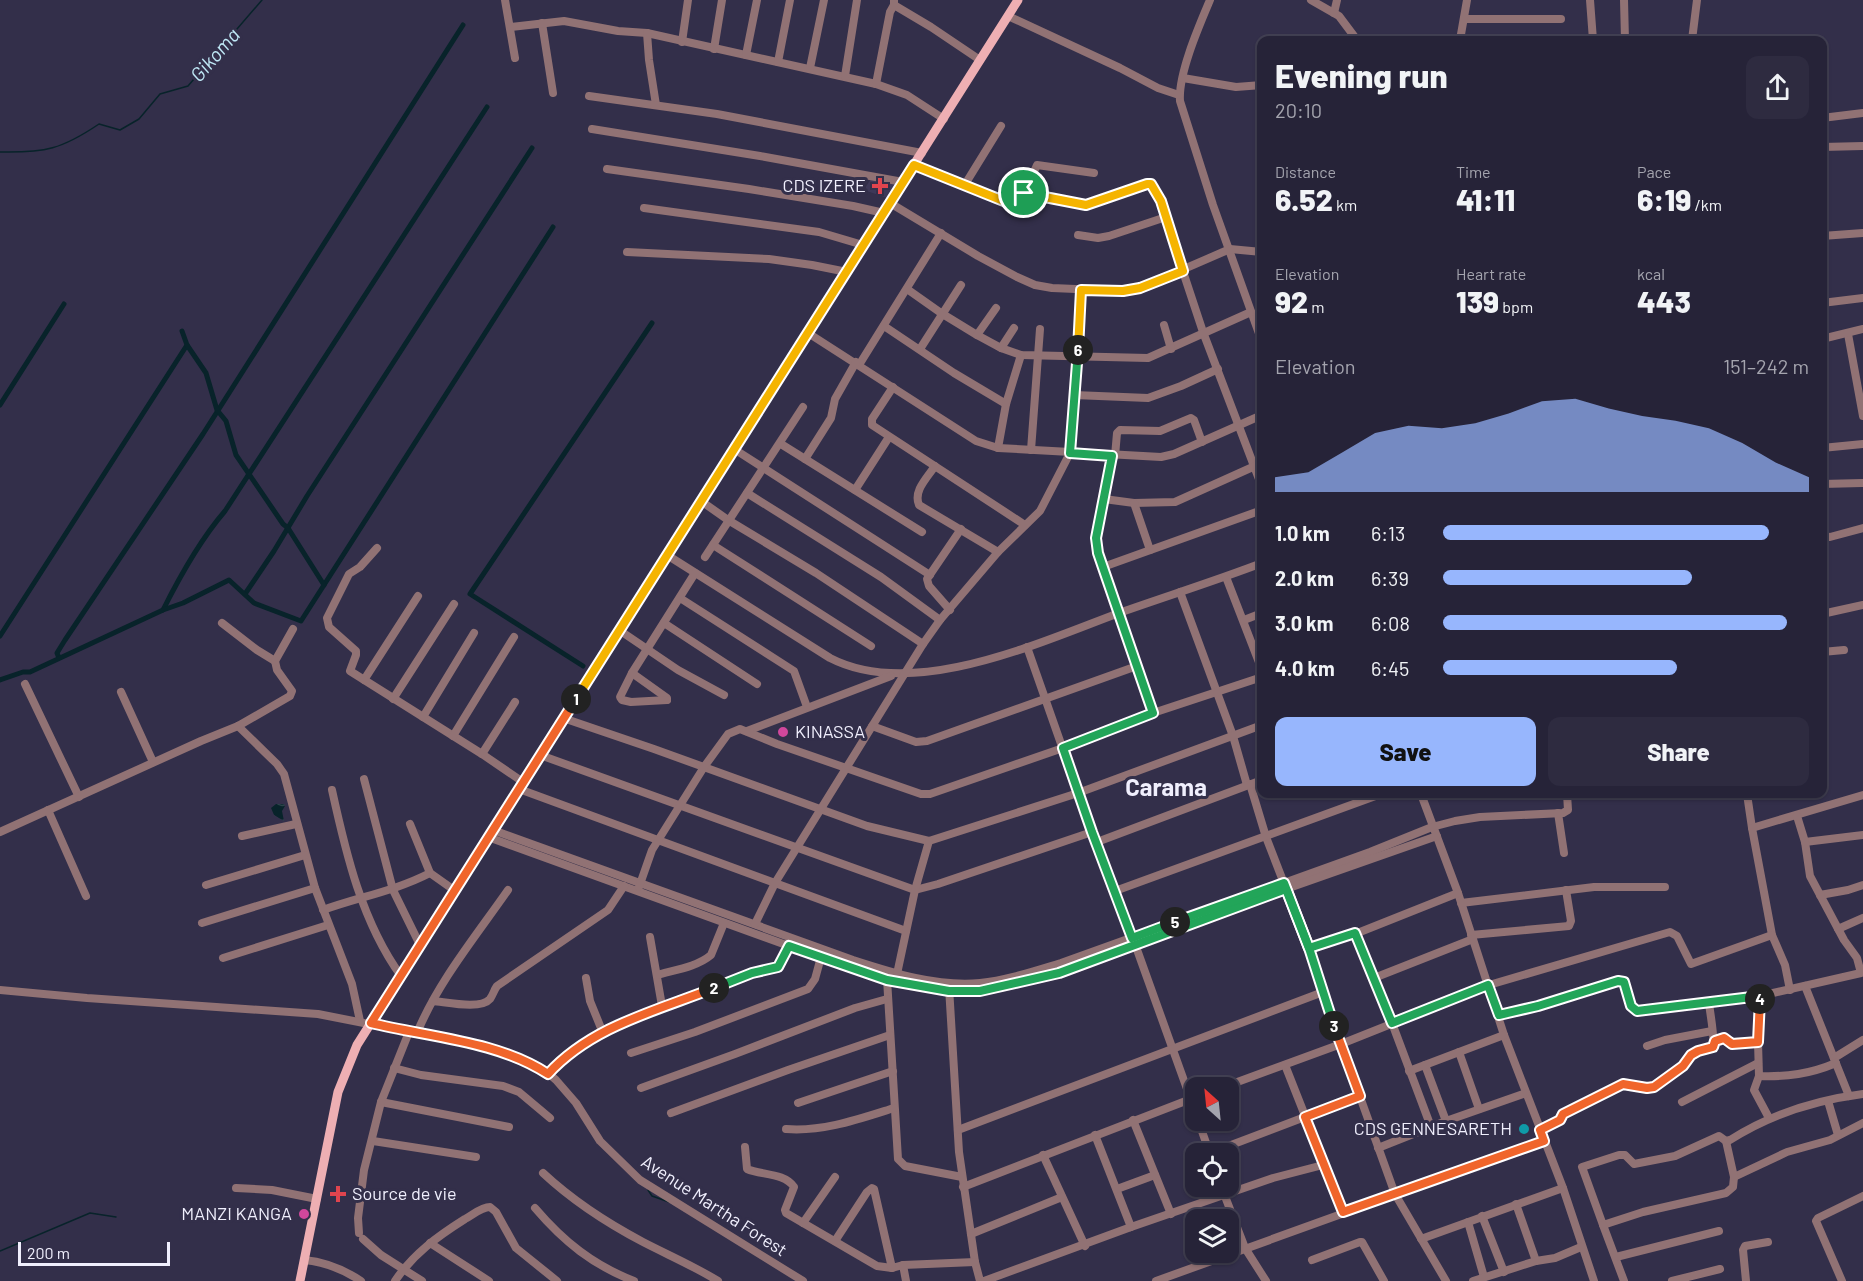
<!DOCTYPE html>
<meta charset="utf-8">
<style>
body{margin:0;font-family:Barlow,sans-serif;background:#2e2b40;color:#f1f3f6;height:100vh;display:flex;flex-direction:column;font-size:22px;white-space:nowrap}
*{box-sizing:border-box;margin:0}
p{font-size:20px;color:#a4a4ae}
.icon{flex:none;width:33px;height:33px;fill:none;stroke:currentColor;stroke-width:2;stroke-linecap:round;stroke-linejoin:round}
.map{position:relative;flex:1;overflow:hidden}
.drawer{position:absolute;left:1257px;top:36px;width:570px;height:762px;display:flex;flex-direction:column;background:#262338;border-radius:12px;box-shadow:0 2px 4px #0004,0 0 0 2px #424053}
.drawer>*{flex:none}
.needle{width:39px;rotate:333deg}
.fabs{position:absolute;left:1185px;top:1077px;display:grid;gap:12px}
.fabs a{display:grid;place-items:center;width:54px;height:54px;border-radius:12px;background:#262338;box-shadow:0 2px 4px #0004,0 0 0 2px #424053;font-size:30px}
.scale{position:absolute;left:18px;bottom:15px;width:152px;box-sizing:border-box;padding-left:6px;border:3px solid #f0effd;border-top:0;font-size:16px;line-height:21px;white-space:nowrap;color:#f0effd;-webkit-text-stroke:4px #332f4a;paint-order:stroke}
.pin{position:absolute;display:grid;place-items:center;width:51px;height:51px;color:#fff;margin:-26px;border:3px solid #fff;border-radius:50%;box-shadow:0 2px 6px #0007}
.km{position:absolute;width:30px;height:30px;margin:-15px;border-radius:50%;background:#222;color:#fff;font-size:16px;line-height:30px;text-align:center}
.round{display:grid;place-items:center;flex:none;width:63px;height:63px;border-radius:12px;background:#2e2b40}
.summary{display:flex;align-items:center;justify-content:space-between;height:102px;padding:0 18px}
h1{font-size:33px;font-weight:800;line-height:45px}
.figures{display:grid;grid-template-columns:repeat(3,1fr);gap:9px;height:102px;padding:6px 18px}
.figures div{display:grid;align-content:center}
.figures b{font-size:30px;font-weight:800}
.figures small{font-size:16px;font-weight:400}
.figures p{font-size:16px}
.chart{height:168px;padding:12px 18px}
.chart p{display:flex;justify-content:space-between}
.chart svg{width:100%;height:108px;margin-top:6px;fill:#97b6fd;opacity:.7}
.button{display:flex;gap:12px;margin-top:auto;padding:12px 18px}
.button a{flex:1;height:69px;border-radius:12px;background:#97b6fd;color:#111;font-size:24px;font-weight:800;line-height:69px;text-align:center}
.button a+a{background:#2e2b40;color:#f1f3f6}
ul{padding:0 18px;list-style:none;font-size:20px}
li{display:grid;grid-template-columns:96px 72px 1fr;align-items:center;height:45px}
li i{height:15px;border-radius:8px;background:#97b6fd}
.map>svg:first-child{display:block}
.built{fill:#3d3858}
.water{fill:url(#water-waves)}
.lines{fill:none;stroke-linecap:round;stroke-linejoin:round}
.stream{stroke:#08232a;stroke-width:1.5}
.canal{stroke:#08232a;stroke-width:5}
.minor{stroke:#917274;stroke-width:8}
.major{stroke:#eeafb3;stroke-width:9}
.split-1-casing{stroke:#fff;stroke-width:12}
.split-2-casing{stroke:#fff;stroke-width:12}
.split-3-casing{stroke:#fff;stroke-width:12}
.split-4-casing{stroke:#fff;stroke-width:12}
.split-5-casing{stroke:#fff;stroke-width:12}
.split-6-casing{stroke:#fff;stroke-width:12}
.split-7-casing{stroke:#fff;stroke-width:12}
.split-1{stroke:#f5b400;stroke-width:8}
.split-2{stroke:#f0652b;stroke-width:8}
.split-3{stroke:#22a559;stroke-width:8}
.split-4{stroke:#f0652b;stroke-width:8}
.split-5{stroke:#22a559;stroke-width:8}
.split-6{stroke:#22a559;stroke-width:8}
.split-7{stroke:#f5b400;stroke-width:8}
.health-dot{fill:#e0444e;stroke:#332f4a;stroke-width:2}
.hotel-dot{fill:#d1479c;stroke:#332f4a;stroke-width:2}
.culture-dot{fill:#0f9aa8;stroke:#332f4a;stroke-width:2}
.labels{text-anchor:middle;stroke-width:6;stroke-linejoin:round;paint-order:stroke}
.poi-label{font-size:18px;fill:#f0effd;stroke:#332f4a;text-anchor:end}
.street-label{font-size:18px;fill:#f0effd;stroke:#332f4a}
.water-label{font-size:20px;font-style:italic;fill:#bfe8f6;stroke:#332f4a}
.district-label{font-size:24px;font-weight:bold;fill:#f0effd;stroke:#332f4a}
</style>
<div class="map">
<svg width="1863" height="1281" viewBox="0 0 1863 1281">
<defs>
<pattern id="water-waves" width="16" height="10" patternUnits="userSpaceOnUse" patternTransform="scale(1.5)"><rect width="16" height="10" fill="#08232a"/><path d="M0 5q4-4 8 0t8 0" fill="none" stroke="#2c434a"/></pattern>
</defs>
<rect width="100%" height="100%" fill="#332f4a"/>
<!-- built -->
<polygon class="built" points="872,177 897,182 887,198 864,190"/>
<!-- water -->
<polygon class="water" points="276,804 284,804 285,806 282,811 284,821 274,815 271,808"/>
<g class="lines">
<!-- stream -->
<g class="stream">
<path d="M0 152C45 153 62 149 99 124L120 130 139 119 160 94 188 86 262 0"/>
<polyline points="648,1190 652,1196 669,1202"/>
<polyline points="0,1251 90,1213 116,1217"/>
</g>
<!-- canal -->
<g class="canal">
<polyline points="0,405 64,304"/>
<polyline points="324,585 553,227"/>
<polyline points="245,594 274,551 307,496 532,148"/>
<path d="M163 610C180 576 200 540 225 511L487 107"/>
<polyline points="0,636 187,345"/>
<polyline points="59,658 57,653 65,640 203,434 463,25"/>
<polyline points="583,666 470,594 652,323"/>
<polyline points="0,680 23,672 30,672 163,610 183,603 229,580 254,603 301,621 324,585 288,528 283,524 236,455 226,421 217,410 206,373 187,345 182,331"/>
</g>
<!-- minor -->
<g class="minor">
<polyline points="505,0 515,58"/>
<path d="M1210 0C1199 26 1178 74 1180 101L1213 205 1262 342"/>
<polyline points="1311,0 1339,16 1357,40"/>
<polyline points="1590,0 1593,40"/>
<polyline points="1624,0 1625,40"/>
<polyline points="894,5 931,27 980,60"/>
<polyline points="1334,13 1337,0"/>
<polyline points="1008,16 1120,68 1158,88 1179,95"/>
<polyline points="1464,19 1561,19"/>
<polyline points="542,23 553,93"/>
<polyline points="511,27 564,21 618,31 647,33 876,84 907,95 944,119"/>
<polyline points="647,33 649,60 656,105"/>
<polyline points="1460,40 1467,0"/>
<polyline points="1692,40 1697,0"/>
<polyline points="682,42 688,0"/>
<polyline points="714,49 722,0"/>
<polyline points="746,55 757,0"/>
<polyline points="778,62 790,0"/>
<polyline points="810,68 824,0"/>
<polyline points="845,76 857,0"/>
<polyline points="1183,78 1236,87 1262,85"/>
<polyline points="876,84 890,12 894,5 894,0"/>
<polyline points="589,96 717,114 922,153"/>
<polyline points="1822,118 1863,113"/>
<polyline points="592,129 760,156 903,182"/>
<polyline points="1822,147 1863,146"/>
<polyline points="914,165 1016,205 1021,201 1037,165 1094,173"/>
<polyline points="607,169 749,189 853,206 884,213"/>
<polyline points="964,186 1001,126"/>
<polyline points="1024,193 1086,205 1147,184 1151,184 1155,187 1203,332 1262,487"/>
<polyline points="890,203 978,256 1017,277 1035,285 1052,288 1123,291 1140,288 1230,249 1262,252"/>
<polyline points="644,208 819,232 863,245"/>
<polyline points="1078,235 1098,238 1109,236 1166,217"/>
<polyline points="1822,236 1863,233"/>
<polyline points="627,252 769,259 812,265 847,272"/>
<polyline points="907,289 941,313 977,335 1001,348 1021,355 1148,358 1251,312"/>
<polyline points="1822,303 1863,298"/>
<polyline points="1164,325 1171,349"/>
<polyline points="884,326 954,373 1006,404"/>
<polyline points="808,333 976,441 998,448 1161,457 1174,454 1262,415"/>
<polyline points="1848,334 1863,416"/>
<polyline points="977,335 996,308"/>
<polyline points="1822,339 1863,329"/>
<polyline points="1001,348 1014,328"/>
<polyline points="920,349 961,285"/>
<polyline points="859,365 941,233"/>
<polyline points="893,387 872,419 872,425 1025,525"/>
<polyline points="1074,395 1148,398 1181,386 1218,369"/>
<polyline points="781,444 922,532"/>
<polyline points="998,448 1006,404 1021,355"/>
<polyline points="1822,448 1863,444"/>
<polyline points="734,449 930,575"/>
<polyline points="1031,450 1040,329"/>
<polyline points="1112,456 1096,539 1098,553 1153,713"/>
<polyline points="1115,456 1117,433 1120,430 1160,431 1191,418 1194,420 1202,442"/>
<polyline points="805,459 831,418 835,399 856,362"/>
<path d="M935 466C927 478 913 491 919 505L998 552"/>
<polyline points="1822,484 1862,483"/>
<polyline points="855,490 889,437"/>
<polyline points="747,493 881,577 940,620"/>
<polyline points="1104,499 1134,503 1175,502 1255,466"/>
<polyline points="701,501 728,520 816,573 923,644"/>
<polyline points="1134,503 1150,550"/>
<polyline points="1822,536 1830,537 1863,528"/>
<polyline points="713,545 871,646"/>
<polyline points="377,548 360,567 349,574 327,618 329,627 356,651 356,655 350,671 482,754 523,782"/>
<path d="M667 555 830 658C913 701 1038 643 1119 613 1167 596 1215 581 1262 563"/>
<polyline points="705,557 803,407"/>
<polyline points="1103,567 1262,510"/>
<polyline points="1226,577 1262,670"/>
<polyline points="1180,592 1233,736 1247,785"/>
<polyline points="680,598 794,671 807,707"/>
<polyline points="950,610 929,586 927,579 961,529"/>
<polyline points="1822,614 1863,605"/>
<polyline points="1244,620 1262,613"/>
<polyline points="222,623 257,650 275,661"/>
<polyline points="664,623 757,684"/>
<polyline points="619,630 678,670 724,695"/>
<polyline points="1027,647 1092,832 1135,944 1196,1114"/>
<polyline points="1822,652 1844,650"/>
<polyline points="632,673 667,698 667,700"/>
<polyline points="364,680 418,596"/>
<polyline points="25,684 79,797"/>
<polyline points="121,692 153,762"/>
<polyline points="393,699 454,604"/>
<polyline points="667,700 631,702 622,700 620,697 632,673 695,573"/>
<polyline points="423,717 474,633"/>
<polyline points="563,718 654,749 867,826 929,841 1078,793 1262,725"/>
<polyline points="238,726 277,764 284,774 315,888 352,984 360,1021"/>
<polyline points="872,726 916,742 927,741 1137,666"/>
<polyline points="747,731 891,676"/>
<polyline points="453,736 514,637"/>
<polyline points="482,754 515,702"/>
<polyline points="540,755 915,890 938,884 1092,832"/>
<polyline points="364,779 393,890 420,945"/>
<polyline points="1250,784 1266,837 1309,948 1341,1044 1395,1194 1446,1281"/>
<polyline points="519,789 906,931"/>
<path d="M332 790C346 854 362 922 401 976"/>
<polyline points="1421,794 1458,893 1504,1035 1563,1188 1594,1281"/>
<polyline points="1747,794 1752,828"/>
<polyline points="1567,795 1580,794"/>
<polyline points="48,810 86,896"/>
<polyline points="1558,813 1564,853"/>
<polyline points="410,824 430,873 454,890"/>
<path d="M493 830 853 960C893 973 937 987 980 983 1008 980 1034 971 1061 963L1370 852 1432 827 1455 821 1480 817 1563 813 1568 810 1567 794"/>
<polyline points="0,832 201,741 238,726 290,696 292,691 277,670 275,661 293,629"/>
<polyline points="242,836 296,824"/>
<polyline points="488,837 789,946 887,979 949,991 980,991 1060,973 1286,889 1437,836"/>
<polyline points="1097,842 1262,780"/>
<polyline points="1805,842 1863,835"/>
<polyline points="206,885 305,855"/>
<polyline points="639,887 652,850 704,767 728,734 740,729 777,744 921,794 930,794 1063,748 1153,713 1262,677"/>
<polyline points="1115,891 1381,794"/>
<polyline points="1820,895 1848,890 1863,885"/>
<polyline points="1461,903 1594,887 1665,887"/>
<path d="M323 910C359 897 395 891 430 873"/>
<polyline points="202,923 315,888"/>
<polyline points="755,924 775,883 923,644 940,620 998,552 1040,511 1070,453 1081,290"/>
<polyline points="1838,929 1863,918"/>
<polyline points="1355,934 1392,1023 1431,1127"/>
<polyline points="1471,935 1569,926 1571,921 1566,890"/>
<polyline points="650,937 662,1006"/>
<polyline points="1309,948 1355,934 1458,893"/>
<polyline points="223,958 328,925"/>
<polyline points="897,974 915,890 929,841"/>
<path d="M657 975C674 970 697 967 711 955L724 923"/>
<polyline points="586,978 590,1001 603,1033"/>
<polyline points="1374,978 1473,939"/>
<polyline points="887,979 898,1159 905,1166 962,1177"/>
<polyline points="1805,986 1849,1096"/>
<polyline points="949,987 959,1152 975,1262 980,1281"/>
<polyline points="0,990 87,998 318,1014 481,1046 520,1059 548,1073 556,1080 576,1103 600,1141 640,1180 803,1281"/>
<polyline points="1790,990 1785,965 1772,935 1752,828 1863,795"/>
<polyline points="1760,996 1758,1042 1759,1076 1754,1090 1769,1118"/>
<path d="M433 1001C446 1002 481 1010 490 999 493 995 494 990 497 986L608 910 624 886"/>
<polyline points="1499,1015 1538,1006 1618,981 1624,982 1634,1010 1640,1012 1760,996 1861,973 1857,958 1844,940 1810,876 1805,842 1797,816"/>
<path d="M417 1033C438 982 476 936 508 890"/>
<polyline points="1715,1041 1724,1038 1733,1044 1758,1042"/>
<polyline points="1647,1046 1665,1040 1712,1031"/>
<polyline points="1459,1052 1479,1109"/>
<polyline points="631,1053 695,1032 808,989 815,979 821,957"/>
<polyline points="1834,1058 1863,1040"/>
<polyline points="1285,1065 1343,1212"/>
<polyline points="1425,1065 1446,1121"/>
<polyline points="394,1068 421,1075 503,1086 519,1092 550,1118"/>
<polyline points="1409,1071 1504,1035"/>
<polyline points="548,1073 562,1059 579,1046 647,1012 752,973 778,967 789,946"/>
<path d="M1759 1076C1787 1077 1810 1074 1836 1063"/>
<polyline points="641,1088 735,1054 855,1008 887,999"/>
<polyline points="1221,1088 1341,1044 1489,985 1670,932 1677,936 1691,964 1772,935"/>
<path d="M1863 1094C1817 1100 1769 1115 1730 1140L1726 1141 1719 1136 1675 1156 1634 1164 1625 1155H1619L1582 1167 1603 1225 1643 1212 1726 1193 1733 1187 1734 1177 1787 1152 1830 1140 1863 1123"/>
<polyline points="1828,1101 1838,1135"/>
<polyline points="381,1102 509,1127"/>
<polyline points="1682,1102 1758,1063"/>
<polyline points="798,1103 893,1071"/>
<polyline points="671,1113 788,1070 890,1035"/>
<polyline points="1133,1120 1171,1214"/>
<polyline points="1198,1120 1210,1154"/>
<path d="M786 1129C823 1132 859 1119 894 1108"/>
<polyline points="958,1130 1323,992"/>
<path d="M1540 1130 1560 1120 1563 1114 1571 1110 1614 1090 1623 1084 1647 1088 1654 1087 1683 1066 1691 1055 1698 1051 1713 1047C1715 1038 1710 1013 1709 1003"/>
<polyline points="1095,1135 1131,1227"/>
<polyline points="373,1141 476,1157"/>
<polyline points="1726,1141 1734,1177"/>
<path d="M745 1147 747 1169C761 1175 785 1173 794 1187L785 1210 786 1213 877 1266 892 1268 903 1265 975 1262"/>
<polyline points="1378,1148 1446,1121 1526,1093"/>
<polyline points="1210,1153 1360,1096"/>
<polyline points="1043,1155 1085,1246"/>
<path d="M543 1173C573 1201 607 1223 643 1242 668 1255 694 1266 718 1281"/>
<polyline points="1221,1186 1245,1248 1266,1281"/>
<polyline points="963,1187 1196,1097"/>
<polyline points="236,1188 272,1190 317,1199"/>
<polyline points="1117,1189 1155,1175"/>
<polyline points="1516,1204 1536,1261"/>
<path d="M535 1208C564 1242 593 1265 634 1281"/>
<polyline points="1482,1216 1504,1272"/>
<polyline points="1468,1222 1484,1277"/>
<polyline points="803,1223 835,1177"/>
<polyline points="1603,1225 1624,1281"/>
<polyline points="359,1233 358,1218 364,1170 381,1102 409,1032"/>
<polyline points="971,1234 1062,1197"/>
<polyline points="363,1239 381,1255 422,1281"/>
<polyline points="1421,1239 1563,1188"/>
<polyline points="835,1241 867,1192 872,1188 874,1189 892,1268"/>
<polyline points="430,1243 489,1281"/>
<polyline points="1616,1257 1719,1231"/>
<path d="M304 1260C326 1262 343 1269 361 1281"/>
<polyline points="1312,1260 1360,1242 1362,1242 1384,1281"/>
<polyline points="903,1265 906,1281"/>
<path d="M395 1281C413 1254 438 1236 465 1219 473 1215 481 1207 490 1207L496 1212 516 1248 557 1281"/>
<polyline points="984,1281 1131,1227 1273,1178 1323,1165"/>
<polyline points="1156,1281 1544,1141"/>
<polyline points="1473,1281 1536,1261 1555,1258 1581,1247"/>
<polyline points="1672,1281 1720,1269"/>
<polyline points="1746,1281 1743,1250 1745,1246 1768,1242"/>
<polyline points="1842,1281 1816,1221 1818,1218 1863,1196"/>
</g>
<!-- major -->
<polyline class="major" points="300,1281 338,1092 357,1045 1018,0"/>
</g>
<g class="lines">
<!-- split-1 casing -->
<g class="split-1-casing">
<polyline id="split-1" points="576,699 914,165 1016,206 1021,201 1024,193"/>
</g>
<!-- split-2 casing -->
<g class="split-2-casing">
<path id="split-2" d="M576 699 371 1023C428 1037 498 1041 548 1074 592 1026 656 1011 714 988"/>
</g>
<!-- split-3 casing -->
<g class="split-3-casing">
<polyline id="split-3" points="714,988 752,973 778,967 789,946 887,980 949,991 980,991 1059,973 1286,889 1309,948 1334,1026"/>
</g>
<!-- split-4 casing -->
<g class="split-4-casing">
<polyline id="split-4" points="1334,1026 1360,1096 1305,1117 1343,1212 1544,1141 1540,1130 1560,1120 1563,1114 1623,1084 1647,1088 1654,1087 1683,1066 1691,1055 1698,1051 1713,1047 1715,1041 1724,1038 1732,1044 1758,1042 1760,999"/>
</g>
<!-- split-5 casing -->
<g class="split-5-casing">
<polyline id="split-5" points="1175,922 1284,883 1309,948 1355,933 1392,1023 1488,985 1499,1015 1538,1006 1618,981 1624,982 1631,1006 1637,1011 1760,996 1760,999"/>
</g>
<!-- split-6 casing -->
<g class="split-6-casing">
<polyline id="split-6" points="1078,350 1070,453 1112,456 1096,538 1098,553 1153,713 1063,748 1092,832 1132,938 1175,922"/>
</g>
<!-- split-7 casing -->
<g class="split-7-casing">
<polyline id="split-7" points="1024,193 1086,205 1147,184 1151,184 1161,201 1183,271 1140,288 1123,291 1081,290 1078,350"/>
</g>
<!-- split-1 -->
<use href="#split-1" class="split-1"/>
<!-- split-2 -->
<use href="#split-2" class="split-2"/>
<!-- split-3 -->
<use href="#split-3" class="split-3"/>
<!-- split-4 -->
<use href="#split-4" class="split-4"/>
<!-- split-5 -->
<use href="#split-5" class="split-5"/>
<!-- split-6 -->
<use href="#split-6" class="split-6"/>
<!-- split-7 -->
<use href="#split-7" class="split-7"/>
</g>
<!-- markers -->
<g class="health-dot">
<path d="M877 177h6v6h6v6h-6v6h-6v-6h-6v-6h6z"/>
<path d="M335 1185h6v6h6v6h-6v6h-6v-6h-6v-6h6z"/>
</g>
<g class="hotel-dot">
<circle cx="783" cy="732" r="6"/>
<circle cx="304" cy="1214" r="6"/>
</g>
<circle class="culture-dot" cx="1524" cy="1129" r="6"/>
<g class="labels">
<!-- poi labels -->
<g class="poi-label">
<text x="866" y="192">CDS IZERE</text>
<text x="795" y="738" text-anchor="start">KINASSA</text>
<text x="1512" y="1135">CDS GENNESARETH</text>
<text x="352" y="1200" text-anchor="start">Source de vie</text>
<text x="292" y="1220">MANZI KANGA</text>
</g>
<!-- street labels -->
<g class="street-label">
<text transform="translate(714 1206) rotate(33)" y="6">Avenue Martha Forest</text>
</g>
<!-- water labels -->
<g class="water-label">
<text transform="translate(215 55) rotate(-49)" y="7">Gikoma</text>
</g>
<!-- district labels -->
<g class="district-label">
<text x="1166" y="796">Carama</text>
</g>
</g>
</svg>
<div class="fabs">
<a><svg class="needle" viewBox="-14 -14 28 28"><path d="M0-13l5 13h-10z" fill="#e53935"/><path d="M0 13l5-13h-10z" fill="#a4a4ae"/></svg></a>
<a><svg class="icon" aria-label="locate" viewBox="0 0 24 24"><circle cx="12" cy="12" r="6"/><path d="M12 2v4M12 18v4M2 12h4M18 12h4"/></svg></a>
<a><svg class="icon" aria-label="layers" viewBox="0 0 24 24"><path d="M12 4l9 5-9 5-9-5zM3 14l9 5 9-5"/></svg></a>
</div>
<div class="scale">200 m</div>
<div class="pin" style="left:1024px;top:193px;background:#1e9e55"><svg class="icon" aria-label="arrive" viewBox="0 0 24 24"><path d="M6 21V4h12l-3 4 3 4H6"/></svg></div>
<b class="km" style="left:576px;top:699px">1</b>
<b class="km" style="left:714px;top:988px">2</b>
<b class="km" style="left:1334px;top:1026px">3</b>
<b class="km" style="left:1760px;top:999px">4</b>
<b class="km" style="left:1175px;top:922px">5</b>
<b class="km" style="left:1078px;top:350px">6</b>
<section class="drawer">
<div class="summary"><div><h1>Evening run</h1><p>20:10</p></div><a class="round"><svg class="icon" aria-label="share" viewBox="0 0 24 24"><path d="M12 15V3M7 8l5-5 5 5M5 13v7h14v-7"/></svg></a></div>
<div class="figures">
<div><p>Distance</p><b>6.52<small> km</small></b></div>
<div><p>Time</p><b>41:11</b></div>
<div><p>Pace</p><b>6:19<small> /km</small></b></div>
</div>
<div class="figures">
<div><p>Elevation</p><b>92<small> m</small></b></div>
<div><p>Heart rate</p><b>139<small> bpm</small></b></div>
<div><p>kcal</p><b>443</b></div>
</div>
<div class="chart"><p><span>Elevation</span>151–242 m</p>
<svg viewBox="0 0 160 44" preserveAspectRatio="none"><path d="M0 44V38L10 36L20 28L30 20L40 17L50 18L60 16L70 12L80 7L90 6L100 10L110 13L120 15L130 18L140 24L150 32L160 38V44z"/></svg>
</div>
<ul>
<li><b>1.0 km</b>6:13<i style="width:89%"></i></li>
<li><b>2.0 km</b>6:39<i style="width:68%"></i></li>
<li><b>3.0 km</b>6:08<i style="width:94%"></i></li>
<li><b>4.0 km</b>6:45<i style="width:64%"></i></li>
</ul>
<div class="button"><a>Save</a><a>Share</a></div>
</section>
</div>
